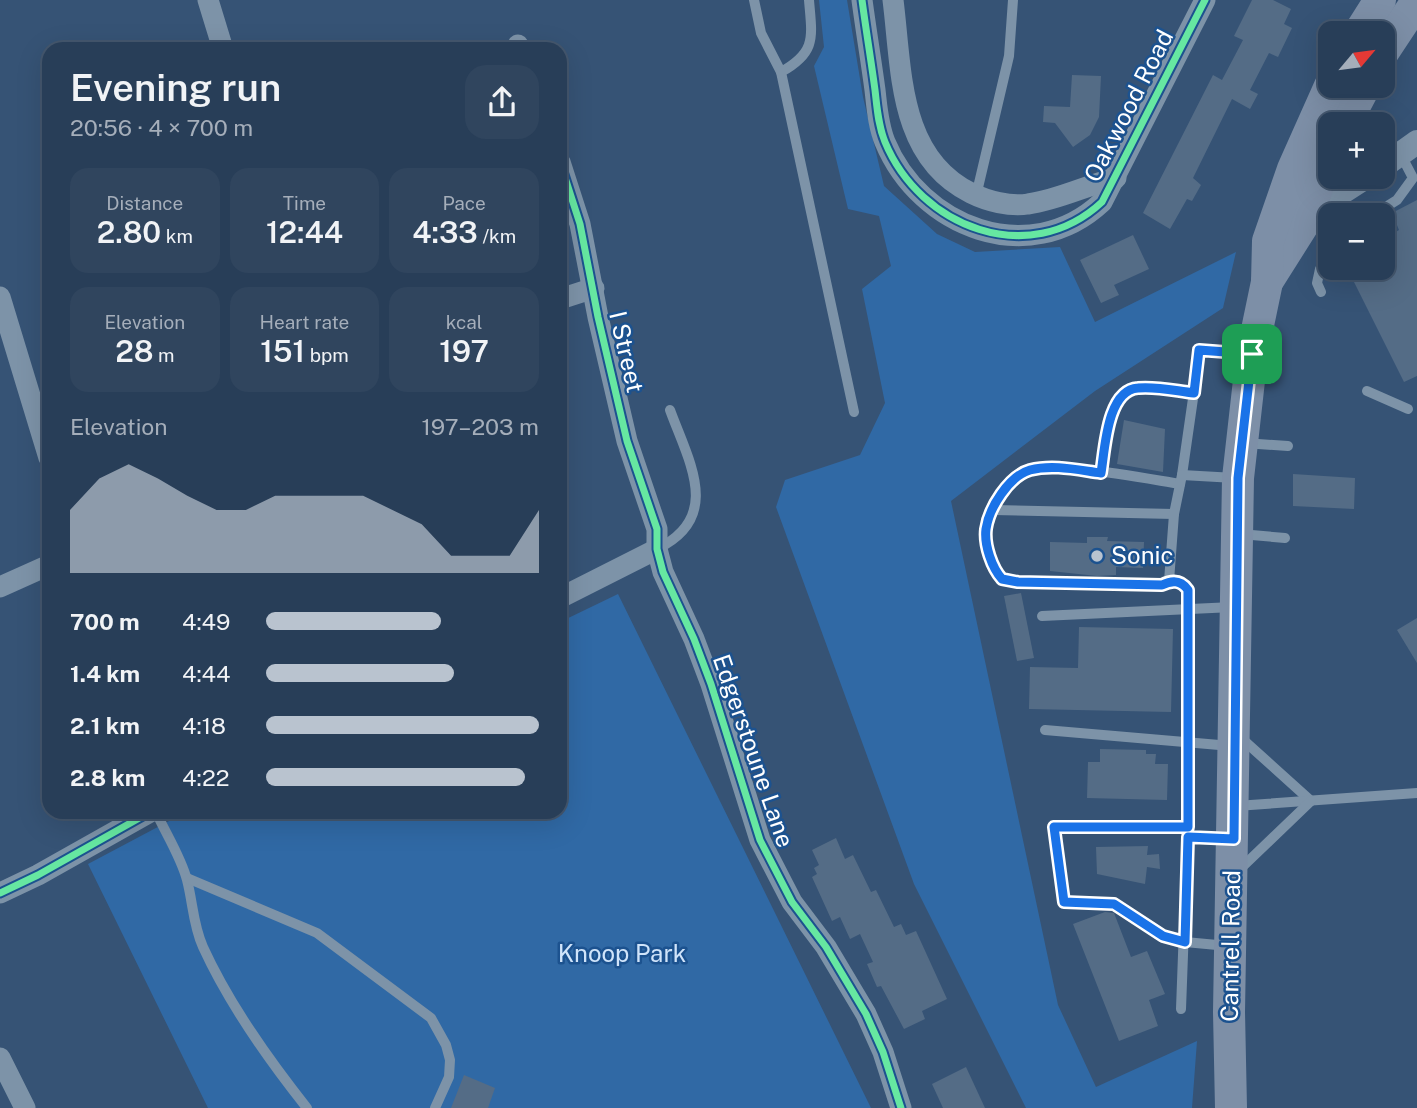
<!DOCTYPE html>
<meta charset="utf-8">
<style>
body{margin:0;font-family:"Public Sans",sans-serif;background:#30455e;color:#f1f3f6;height:100vh;display:flex;flex-direction:column;font-size:26px;white-space:nowrap}
*{box-sizing:border-box;margin:0}
p{font-size:23px;color:#a5aeba}
.icon{flex:none;width:38px;height:38px;fill:none;stroke:currentColor;stroke-width:2;stroke-linecap:round;stroke-linejoin:round}
.map{position:relative;flex:1;overflow:hidden}
.sheet{position:absolute;left:42px;top:42px;width:525px;height:777px;display:flex;flex-direction:column;background:#283e58;border-radius:21px;box-shadow:0 7px 28px #0002,0 0 0 2px #44576e}
.sheet>*{flex:none}
.needle{width:46px;rotate:61deg}
.fabs{position:absolute;left:1318px;top:21px;display:grid;gap:14px}
.fabs a{display:grid;place-items:center;width:77px;height:77px;border-radius:14px;background:#283e58;box-shadow:0 7px 28px #0002,0 0 0 2px #44576e;font-size:35px}
.pin{position:absolute;display:grid;place-items:center;width:60px;height:60px;color:#fff;margin:-30px;border-radius:14px;box-shadow:0 4px 10px #0006}
.round{display:grid;place-items:center;flex:none;width:74px;height:74px;border-radius:21px;background:#30455e}
.headline{display:flex;align-items:center;justify-content:space-between;height:119px;padding:0 28px}
h1{font-size:38px;font-weight:600;line-height:52px}
.metrics{display:grid;grid-template-columns:repeat(3,1fr);gap:10px;height:119px;padding:7px 28px}
.metrics div{display:grid;align-content:center;border-radius:18px;background:#30455e;text-align:center}
.metrics b{font-size:30px;font-weight:600}
.metrics small{font-size:19px;font-weight:400}
.metrics p{font-size:19px}
.chart{height:196px;padding:14px 28px}
.chart p{display:flex;justify-content:space-between}
.chart svg{width:100%;height:126px;margin-top:7px;fill:#b9c3cf;opacity:.7}
ul{padding:0 28px;list-style:none;font-size:23px}
li{display:grid;grid-template-columns:112px 84px 1fr;align-items:center;height:52px}
li i{height:18px;border-radius:9px;background:#b9c3cf}
.map>svg:first-child{display:block}
.green{fill:#3069a5}
.building{fill:#546c86}
.lines{fill:none;stroke-linecap:round;stroke-linejoin:round}
.service{stroke:#7d93a8;stroke-width:10}
.minor{stroke:#7d93a8;stroke-width:21}
.tertiary{stroke:#7d93a8;stroke-width:24}
.primary{stroke:#7d8fa7;stroke-width:32}
.cycleway-casing{stroke:#1c528f;stroke-width:11}
.cycleway{stroke:#66e7a1;stroke-width:7}
.route-casing{stroke:#fff;stroke-width:14}
.route{stroke:#1a73e8;stroke-width:9}
.poi-dot{fill:#b9c3cf;stroke:#1c528f;stroke-width:2.5}
.labels{text-anchor:middle;stroke-width:5;stroke-linejoin:round;paint-order:stroke}
.street-label{font-size:24px;fill:#fff;stroke:#1c528f}
.poi-label{font-size:24px;fill:#fff;stroke:#1c528f;text-anchor:start}
.park-label{font-size:24px;fill:#d0e4fa;stroke:#1c528f}
</style>
<div class="map">
<svg width="1417" height="1108" viewBox="0 0 1417 1108">
<rect width="100%" height="100%" fill="#365375"/>
<!-- green -->
<g class="green">
<polygon points="819,0 847,0 863,97 884,186 937,234 975,252 1060,247 1095,322 1236,252 1223,308 1095,391 951,501 1058,1005 1096,1087 1197,1041 1192,1108 1026,1108 914,884 776,507 785,480 860,455 885,403 862,289 891,266 879,216 848,209 814,66 824,47"/>
<polygon points="618,594 871,1108 208,1108 88,864 186,812 560,812 560,622"/>
</g>
<!-- building -->
<g class="building">
<polygon points="1252,0 1273,0 1291,9 1284,24 1292,28 1278,57 1269,53 1250,90 1258,94 1250,109 1232,99 1193,178 1201,185 1192,201 1187,199 1170,229 1143,213 1213,75 1222,80 1243,40 1234,36"/>
<polygon points="1072,75 1101,76 1099,117 1090,135 1073,147 1055,123 1043,122 1044,106 1070,107"/>
<polygon points="1417,200 1417,376 1404,382 1347,268 1382,268 1382,240 1399,230 1392,213"/>
<polygon points="1133,235 1149,269 1114,285 1119,295 1101,303 1080,260"/>
<polygon points="1124,420 1165,429 1163,472 1117,464"/>
<polygon points="1293,474 1355,478 1354,509 1293,506"/>
<polygon points="1087,537 1108,537 1107,541 1144,542 1143,568 1116,567 1116,575 1097,576 1050,571 1050,542 1087,543"/>
<polygon points="1021,593 1034,658 1017,661 1004,596"/>
<polygon points="1417,618 1417,663 1397,630"/>
<polygon points="1079,627 1173,629 1171,712 1029,709 1030,667 1078,668"/>
<polygon points="1100,749 1146,750 1146,754 1156,754 1155,764 1168,764 1167,800 1087,798 1088,762 1100,762"/>
<polygon points="836,838 845,859 853,855 871,892 876,890 894,927 901,924 906,935 916,931 947,999 922,1011 925,1019 904,1029 881,986 877,987 867,964 873,962 860,934 850,939 840,917 832,921 812,877 817,874 814,868 819,865 812,850"/>
<polygon points="1148,846 1147,855 1159,854 1160,869 1147,867 1145,884 1097,874 1096,847"/>
<polygon points="1105,912 1114,913 1131,957 1147,951 1165,994 1149,1000 1158,1026 1119,1041 1073,924"/>
<polygon points="966,1067 985,1108 943,1108 932,1084"/>
<polygon points="464,1075 495,1088 488,1108 451,1108"/>
</g>
<g class="lines">
<!-- service -->
<g class="service">
<polyline points="754,0 761,33 781,72"/>
<path d="M809 0C812 37 817 52 781 72L854 412"/>
<polyline points="976,196 1009,56 1013,0"/>
<polyline points="1373,215 1397,200 1413,178 1401,155"/>
<polyline points="1321,292 1317,283 1320,269 1330,256"/>
<polyline points="1367,391 1408,409"/>
<polyline points="1244,443 1288,446"/>
<path d="M1101 473C1105 449 1107 390 1138 388 1156 386 1176 391 1194 393"/>
<polyline points="1182,475 1200,350 1248,353"/>
<path d="M1180 484C1147 479 1046 458 1020 474 1006 483 995 504 990 519 982 538 989 564 1002 579L1018 582 1162 585 1169 581 1180 582 1188 590V819L1181 1009"/>
<polyline points="993,510 1174,514"/>
<polyline points="1240,534 1285,538"/>
<path d="M657 549C723 517 689 462 670 410"/>
<polyline points="1169,581 1174,514 1182,475 1235,478"/>
<polyline points="1042,616 1233,607"/>
<polyline points="1045,730 1231,746"/>
<polyline points="1240,737 1311,801"/>
<polyline points="1236,806 1417,793"/>
<path d="M156 812C166 834 181 857 187 880 193 903 193 925 203 947 229 1004 268 1059 307 1108"/>
<polyline points="1188,827 1054,827 1062,897 1064,902 1114,904 1163,935 1185,942 1228,946"/>
<polyline points="1188,837 1231,839"/>
<polyline points="1237,872 1311,801"/>
<polyline points="187,878 317,933 431,1018 446,1045 450,1060 449,1077 435,1108"/>
</g>
<!-- minor -->
<g class="minor">
<polyline points="208,0 223,49"/>
<path d="M862 0C866 30 871 60 875 90 877 107 878 125 885 142 920 227 1029 270 1102 202L1205 0"/>
<path d="M893 0C902 71 898 157 971 193 987 201 1010 207 1028 204 1058 200 1087 185 1116 178"/>
<polyline points="518,45 520,49"/>
<polyline points="560,162 580,224 598,317 627,441 657,529 657,549 663,572 694,639 711,684 760,840 792,902 826,947 866,1014 883,1052 901,1108"/>
<polyline points="0,297 49,458"/>
<polyline points="560,299 594,288"/>
<polyline points="0,587 49,565"/>
<polyline points="560,598 657,549"/>
<polyline points="0,893 38,875 150,812"/>
<polyline points="0,1058 25,1108"/>
</g>
<!-- tertiary -->
<g class="tertiary">
<polyline points="1382,167 1417,142"/>
<polyline points="1306,222 1321,206 1366,177"/>
</g>
<!-- primary -->
<g class="primary">
<polyline points="1359,33 1380,0"/>
<polyline points="1382,54 1417,1"/>
<polyline points="1345,124 1365,86"/>
<polyline points="1267,282 1303,225 1330,155"/>
<polyline points="1231,1108 1229,1012 1238,478 1252,354 1267,282 1268,241 1293,169 1330,86"/>
</g>
<!-- cycleway casing -->
<g class="cycleway-casing">
<g id="cycleway">
<path d="M862 0C866 30 871 60 875 90 877 107 878 125 885 142 920 227 1029 270 1102 202L1205 0"/>
<polyline points="560,162 580,224 598,317 627,441 657,529 657,549 663,572 694,639 711,684 760,840 792,902 826,947 866,1014 883,1052 901,1108"/>
<polyline points="0,893 38,875 150,812"/>
</g>
</g>
<!-- cycleway -->
<use href="#cycleway" class="cycleway"/>
</g>
<g class="lines">
<!-- route casing -->
<g class="route-casing">
<path id="route" d="M1199 350 1252 354 1238 478 1234 839 1188 837 1185 942 1163 936 1114 904 1064 902 1054 827H1188V590C1181 580 1172 580 1162 585L1018 582 1002 579C992 568 984 545 986 529 989 508 1009 476 1030 470 1053 464 1078 470 1101 473 1105 449 1107 390 1138 388 1156 386 1176 391 1194 393Z"/>
</g>
<!-- route -->
<use href="#route" class="route"/>
</g>
<!-- markers -->
<circle class="poi-dot" cx="1097" cy="556" r="7"/>
<g class="labels">
<!-- street labels -->
<g class="street-label">
<text transform="translate(1129 106) rotate(-63)" y="8">Oakwood Road</text>
<text transform="translate(626 352) rotate(77)" y="8">I Street</text>
<text transform="translate(753 751) rotate(71)" y="8">Edgerstoune Lane</text>
<text transform="translate(1231 946) rotate(-89)" y="8">Cantrell Road</text>
</g>
<!-- poi labels -->
<g class="poi-label">
<text x="1111" y="564">Sonic</text>
</g>
<!-- park labels -->
<g class="park-label">
<text x="622" y="962">Knoop Park</text>
</g>
</g>
</svg>
<div class="fabs">
<a><svg class="needle" viewBox="-14 -14 28 28"><path d="M0-13l5 13h-10z" fill="#e53935"/><path d="M0 13l5-13h-10z" fill="#a5aeba"/></svg></a>
<a>+</a>
<a>−</a>
</div>
<div class="pin" style="left:1252px;top:354px;background:#1e9e55"><svg class="icon" aria-label="arrive" viewBox="0 0 24 24"><path d="M6 21V4h12l-3 4 3 4H6"/></svg></div>
<section class="sheet">
<div class="headline"><div><h1>Evening run</h1><p>20:56 · 4 × 700 m</p></div><a class="round"><svg class="icon" aria-label="share" viewBox="0 0 24 24"><path d="M12 15V3M7 8l5-5 5 5M5 13v7h14v-7"/></svg></a></div>
<div class="metrics">
<div><p>Distance</p><b>2.80<small> km</small></b></div>
<div><p>Time</p><b>12:44</b></div>
<div><p>Pace</p><b>4:33<small> /km</small></b></div>
</div>
<div class="metrics">
<div><p>Elevation</p><b>28<small> m</small></b></div>
<div><p>Heart rate</p><b>151<small> bpm</small></b></div>
<div><p>kcal</p><b>197</b></div>
</div>
<div class="chart"><p><span>Elevation</span>197–203 m</p>
<svg viewBox="0 0 160 44" preserveAspectRatio="none"><path d="M0 44V22L10 11L20 6L30 11L40 17L50 22L60 22L70 17L80 17L90 17L100 17L110 22L120 27L130 38L140 38L150 38L160 22V44z"/></svg>
</div>
<ul>
<li><b>700 m</b>4:49<i style="width:64%"></i></li>
<li><b>1.4 km</b>4:44<i style="width:69%"></i></li>
<li><b>2.1 km</b>4:18<i style="width:100%"></i></li>
<li><b>2.8 km</b>4:22<i style="width:95%"></i></li>
</ul>
</section>
</div>
